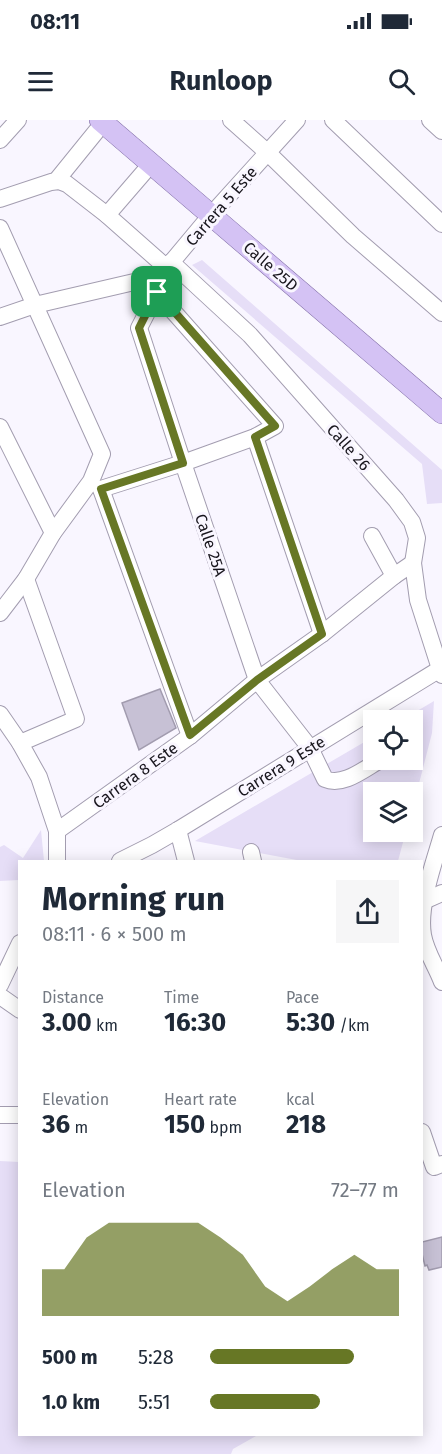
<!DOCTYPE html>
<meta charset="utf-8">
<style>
body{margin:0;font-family:"Fira Sans",sans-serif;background:#f6f6f7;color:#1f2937;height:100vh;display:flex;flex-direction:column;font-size:22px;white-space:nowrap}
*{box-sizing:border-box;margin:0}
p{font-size:20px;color:#747a83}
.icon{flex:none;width:33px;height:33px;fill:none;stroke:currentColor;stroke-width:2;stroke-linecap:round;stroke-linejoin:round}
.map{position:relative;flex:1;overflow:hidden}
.sheet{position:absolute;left:18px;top:740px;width:405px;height:576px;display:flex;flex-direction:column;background:#fff;border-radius:0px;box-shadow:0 3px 15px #0003}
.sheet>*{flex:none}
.fabs{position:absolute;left:363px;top:590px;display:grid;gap:12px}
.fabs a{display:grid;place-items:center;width:60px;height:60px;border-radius:0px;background:#fff;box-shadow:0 3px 15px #0003;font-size:30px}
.pin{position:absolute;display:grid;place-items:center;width:51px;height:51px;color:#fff;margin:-26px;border-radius:12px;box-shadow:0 3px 9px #0006}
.round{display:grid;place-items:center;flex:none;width:63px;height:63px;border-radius:0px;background:#f6f6f7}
.headline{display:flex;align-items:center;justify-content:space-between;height:102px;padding:0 24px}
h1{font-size:33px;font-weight:700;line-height:45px}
.stats{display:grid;grid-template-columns:repeat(3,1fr);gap:9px;height:102px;padding:6px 24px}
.stats div{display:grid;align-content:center}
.stats b{font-size:26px;font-weight:700}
.stats small{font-size:16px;font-weight:400}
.stats p{font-size:16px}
.chart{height:168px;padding:12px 24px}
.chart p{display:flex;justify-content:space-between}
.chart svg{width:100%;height:108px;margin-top:6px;fill:#677725;opacity:.7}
ul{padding:0 24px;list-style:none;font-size:20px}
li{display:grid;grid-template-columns:96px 72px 1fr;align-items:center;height:45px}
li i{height:15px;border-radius:8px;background:#677725}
.status{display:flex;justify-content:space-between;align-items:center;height:42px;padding:0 30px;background:#fff;direction:ltr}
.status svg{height:16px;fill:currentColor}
header{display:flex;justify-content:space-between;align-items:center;height:78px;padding:0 24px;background:#fff;font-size:27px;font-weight:700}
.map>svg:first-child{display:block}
.green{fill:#e6def7}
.building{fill:#c7c1d5;stroke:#a29caf;stroke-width:1.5}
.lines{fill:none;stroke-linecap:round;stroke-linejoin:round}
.minor-casing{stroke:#a39db0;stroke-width:18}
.major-casing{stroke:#7f6ca4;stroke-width:22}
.minor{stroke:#fff;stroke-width:16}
.major{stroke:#d4c2f4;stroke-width:21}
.route-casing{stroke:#fff;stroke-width:12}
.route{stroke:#677725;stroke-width:8}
.labels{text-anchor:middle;stroke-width:6;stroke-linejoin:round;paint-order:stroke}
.street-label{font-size:16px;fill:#18161d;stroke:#f9f6ff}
</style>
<div class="status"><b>08:11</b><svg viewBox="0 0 49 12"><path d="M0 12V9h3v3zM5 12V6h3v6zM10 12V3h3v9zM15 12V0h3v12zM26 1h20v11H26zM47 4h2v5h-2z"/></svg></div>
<header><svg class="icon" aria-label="menu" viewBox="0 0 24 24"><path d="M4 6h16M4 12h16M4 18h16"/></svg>Runloop<svg class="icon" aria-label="search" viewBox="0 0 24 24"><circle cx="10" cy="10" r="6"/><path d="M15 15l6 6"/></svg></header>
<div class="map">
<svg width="442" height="1334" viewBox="0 0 442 1334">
<rect width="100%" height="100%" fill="#f9f6ff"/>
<!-- green -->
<g class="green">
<polygon points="202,140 442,350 442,383 427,384 422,344 192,145"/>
<polygon points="434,581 432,613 413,687 412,672 374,672 374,711 406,711 398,741 302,741 195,721 373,617 374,639 412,639 412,600 402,600"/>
<polygon points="41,710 44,741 20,741 19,760 0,761 0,727 4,725 23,738"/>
<polygon points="0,1041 19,1042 20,1314 257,1314 256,1316 233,1329 231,1334 0,1334"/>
</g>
<!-- building -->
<g class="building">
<polygon points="160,569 176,608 139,630 122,583"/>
<polygon points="442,1117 442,1147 429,1150 427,1145 425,1146 422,1134 422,1122"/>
</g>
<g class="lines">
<!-- minor casing -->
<g class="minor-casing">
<g id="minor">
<polyline points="231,0 268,33 353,116 442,193"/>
<polyline points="333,0 442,104"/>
<polyline points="430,0 442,11"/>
<polyline points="0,20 18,0"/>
<polyline points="56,61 103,3"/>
<polyline points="0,79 51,62 59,61 67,64 107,95 167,148"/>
<polyline points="107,95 151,44"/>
<polyline points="0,108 102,334 91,361 53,413 26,459 0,493"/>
<polyline points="171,142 250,215 396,380 412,402 417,418 413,443 418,480 442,555"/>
<path d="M160 156 157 173 139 208 183 343 257 560 310 628 325 659C344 667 365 648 382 639"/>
<polyline points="0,197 35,185 160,156 211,95 297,0"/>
<polyline points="0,307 53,413"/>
<polyline points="255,317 322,514"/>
<polyline points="101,369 183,343 255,317 275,306 157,173"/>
<polyline points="101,369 190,616"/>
<polyline points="372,416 394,456"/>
<polyline points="0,594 20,623 39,657 57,711 57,741"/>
<polyline points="20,623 76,599 26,459"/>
<polyline points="178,710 186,741"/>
<polyline points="57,711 190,616 257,560 322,514 394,456 413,443"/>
<path d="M442 715C434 743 418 786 423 815 426 832 436 846 442 862"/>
<polyline points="251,732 253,741"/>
<polyline points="120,741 152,725 178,710 440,549"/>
<polyline points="424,781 442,773"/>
<polyline points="0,865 20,823"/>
<polyline points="0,876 20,890"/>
<polyline points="0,995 20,995"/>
<polyline points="422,1012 434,1047 442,1044"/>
</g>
</g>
<!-- major casing -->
<g class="major-casing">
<polyline id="major" points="100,0 442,293"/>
</g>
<!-- minor -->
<use href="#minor" class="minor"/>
<!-- major -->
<use href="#major" class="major"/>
</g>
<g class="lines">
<!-- route casing -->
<g class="route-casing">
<polygon id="route" points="157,172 275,306 255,317 322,514 257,560 190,615 101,369 183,343 139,208"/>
</g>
<!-- route -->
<use href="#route" class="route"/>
</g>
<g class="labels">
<!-- street labels -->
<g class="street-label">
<text transform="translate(221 86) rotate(-49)" y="6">Carrera 5 Este</text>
<text transform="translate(271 146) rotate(41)" y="6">Calle 25D</text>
<text transform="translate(349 327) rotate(48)" y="6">Calle 26</text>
<text transform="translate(211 425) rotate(71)" y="6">Calle 25A</text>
<text transform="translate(281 646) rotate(-32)" y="6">Carrera 9 Este</text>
<text transform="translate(135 655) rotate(-36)" y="6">Carrera 8 Este</text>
</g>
</g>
</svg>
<div class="fabs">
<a><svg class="icon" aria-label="locate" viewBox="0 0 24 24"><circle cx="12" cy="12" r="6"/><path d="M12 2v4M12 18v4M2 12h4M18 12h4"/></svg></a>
<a><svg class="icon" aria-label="layers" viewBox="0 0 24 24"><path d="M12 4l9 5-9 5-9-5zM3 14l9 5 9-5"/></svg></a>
</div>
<div class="pin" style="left:157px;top:172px;background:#1e9e55"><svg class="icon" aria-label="arrive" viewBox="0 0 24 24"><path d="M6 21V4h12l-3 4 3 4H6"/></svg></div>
<section class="sheet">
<div class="headline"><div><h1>Morning run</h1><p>08:11 · 6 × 500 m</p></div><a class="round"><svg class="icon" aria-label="share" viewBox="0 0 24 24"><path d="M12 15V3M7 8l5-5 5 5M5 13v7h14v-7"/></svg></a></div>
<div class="stats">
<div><p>Distance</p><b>3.00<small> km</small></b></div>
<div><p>Time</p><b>16:30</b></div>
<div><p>Pace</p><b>5:30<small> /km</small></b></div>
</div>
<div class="stats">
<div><p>Elevation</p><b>36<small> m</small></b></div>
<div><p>Heart rate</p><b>150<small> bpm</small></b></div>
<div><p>kcal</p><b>218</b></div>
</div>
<div class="chart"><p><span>Elevation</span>72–77 m</p>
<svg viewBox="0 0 160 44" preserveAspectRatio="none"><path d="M0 44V25L10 25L20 12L30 6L40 6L50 6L60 6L70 6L80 12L90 19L100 32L110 38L120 32L130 25L140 19L150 25L160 25V44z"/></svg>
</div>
<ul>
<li><b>500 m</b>5:28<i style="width:76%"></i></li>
<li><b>1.0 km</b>5:51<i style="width:58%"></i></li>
</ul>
</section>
</div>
